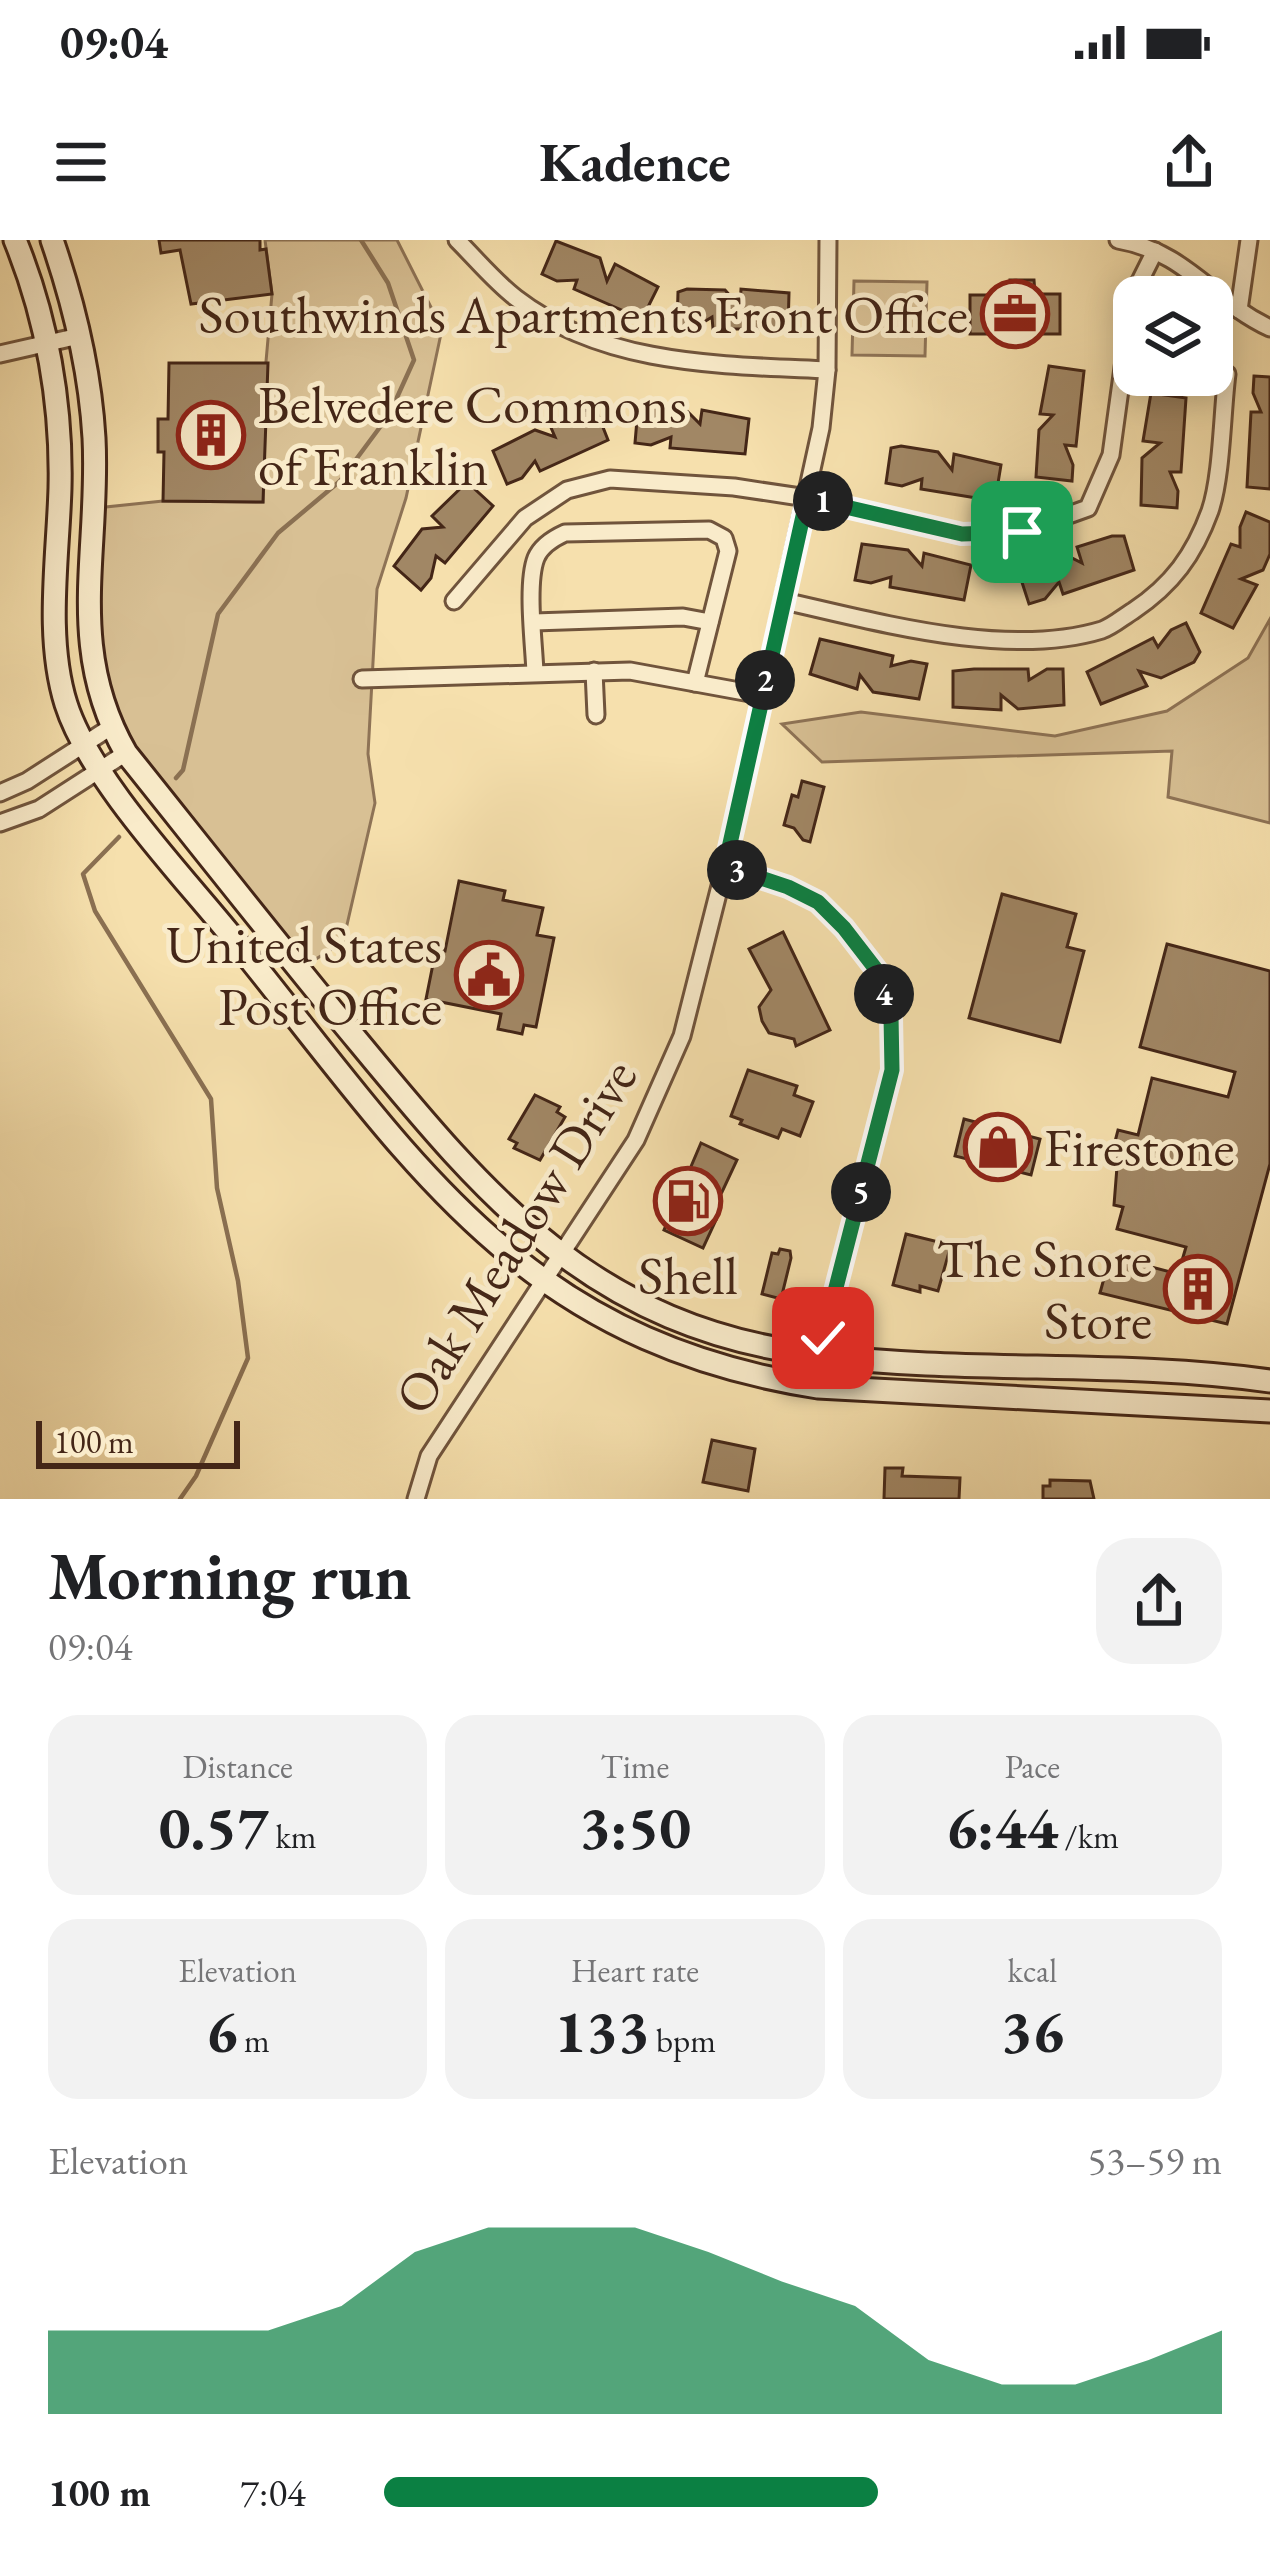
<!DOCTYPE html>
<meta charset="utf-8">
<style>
body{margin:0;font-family:"EB Garamond",serif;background:#f2f2f2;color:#202124;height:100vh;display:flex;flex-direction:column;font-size:45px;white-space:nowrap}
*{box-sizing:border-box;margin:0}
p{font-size:39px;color:#757577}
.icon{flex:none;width:66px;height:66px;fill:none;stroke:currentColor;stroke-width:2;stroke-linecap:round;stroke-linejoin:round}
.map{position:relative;height:1259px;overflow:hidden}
.details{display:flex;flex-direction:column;background:#fff;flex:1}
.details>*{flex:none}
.buttons{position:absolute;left:1113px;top:36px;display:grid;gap:24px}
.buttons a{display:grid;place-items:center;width:120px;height:120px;border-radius:24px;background:#fff;box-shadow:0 6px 30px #0003;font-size:60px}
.scale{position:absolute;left:36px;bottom:30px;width:204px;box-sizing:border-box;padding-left:12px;border:6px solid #442617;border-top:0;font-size:33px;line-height:42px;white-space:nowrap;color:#442617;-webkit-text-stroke:9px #f9ebca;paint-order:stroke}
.pin{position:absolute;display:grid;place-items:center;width:102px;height:102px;color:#fff;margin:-51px;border-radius:24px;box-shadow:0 6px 18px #0006}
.km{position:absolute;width:60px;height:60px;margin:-30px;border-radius:50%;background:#222;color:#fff;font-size:33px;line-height:60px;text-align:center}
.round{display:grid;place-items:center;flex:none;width:126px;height:126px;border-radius:36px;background:#f2f2f2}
.overview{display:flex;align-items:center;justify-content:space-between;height:204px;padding:0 48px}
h1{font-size:66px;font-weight:700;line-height:90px}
.figures{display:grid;grid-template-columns:repeat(3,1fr);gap:18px;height:204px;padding:12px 48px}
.figures div{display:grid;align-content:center;border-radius:30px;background:#f2f2f2;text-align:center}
.figures b{font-size:60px;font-weight:700}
.figures small{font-size:33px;font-weight:400}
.figures p{font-size:33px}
.chart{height:336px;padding:24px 48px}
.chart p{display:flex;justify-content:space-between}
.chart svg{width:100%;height:216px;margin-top:12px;fill:#0b8043;opacity:.7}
ul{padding:0 48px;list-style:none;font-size:39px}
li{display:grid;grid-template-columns:192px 144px 1fr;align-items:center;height:90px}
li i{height:30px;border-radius:15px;background:#0b8043}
.status{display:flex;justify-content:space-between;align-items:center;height:84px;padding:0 60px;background:#fff;direction:ltr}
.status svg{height:33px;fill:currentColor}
header{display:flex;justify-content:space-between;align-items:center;height:156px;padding:0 48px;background:#fff;font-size:54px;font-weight:700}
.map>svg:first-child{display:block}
.green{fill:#d8c094;stroke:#8e7356;stroke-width:3}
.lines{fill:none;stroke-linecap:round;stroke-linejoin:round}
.stream{stroke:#8a7052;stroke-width:4.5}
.building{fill:#a18765;stroke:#442617;stroke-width:3}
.minor-casing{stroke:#70543c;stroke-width:21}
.secondary-casing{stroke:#442617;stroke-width:27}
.minor{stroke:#f9ebca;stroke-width:15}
.secondary{stroke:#f9ebca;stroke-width:21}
.route-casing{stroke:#fff;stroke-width:24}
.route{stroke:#0b8043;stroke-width:15}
.labels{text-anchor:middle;stroke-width:10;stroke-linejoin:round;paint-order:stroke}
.poi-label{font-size:54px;fill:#442617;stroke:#f9ebca;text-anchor:end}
.street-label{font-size:54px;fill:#442617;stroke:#f9ebca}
</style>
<div class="status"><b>09:04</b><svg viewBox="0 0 49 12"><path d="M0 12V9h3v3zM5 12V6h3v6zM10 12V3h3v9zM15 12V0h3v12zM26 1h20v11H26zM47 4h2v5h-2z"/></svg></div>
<header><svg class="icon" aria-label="menu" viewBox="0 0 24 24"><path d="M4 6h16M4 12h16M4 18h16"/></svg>Kadence<svg class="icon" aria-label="share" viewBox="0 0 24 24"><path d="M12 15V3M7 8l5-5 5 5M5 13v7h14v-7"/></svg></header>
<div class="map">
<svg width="1270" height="1259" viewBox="0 0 1270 1259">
<rect width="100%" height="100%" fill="#f6e0ad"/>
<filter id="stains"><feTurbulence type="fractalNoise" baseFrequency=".00167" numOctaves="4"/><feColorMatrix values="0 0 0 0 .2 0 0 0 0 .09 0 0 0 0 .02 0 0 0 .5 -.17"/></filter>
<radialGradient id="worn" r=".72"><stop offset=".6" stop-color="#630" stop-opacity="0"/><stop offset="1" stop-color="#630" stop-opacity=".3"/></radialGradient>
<!-- green -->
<g class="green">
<polygon points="265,0 397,0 442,89 406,258 377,349 368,514 375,563 343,702 300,729 208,616 97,452 92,289 106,267 163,261 263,262 264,144 272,54"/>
<polygon points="854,41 927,42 925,116 852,115"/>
<polygon points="1270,379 1270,583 1168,557 1172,511 822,522 782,484 861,472 1055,496 1167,471 1248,418"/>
</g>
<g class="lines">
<!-- stream -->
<g class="stream">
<polyline points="176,538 183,530 218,374 278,293 340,241 389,175 414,120 388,43 361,0"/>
<polyline points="119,597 83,634 95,671 211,859 217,948 238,1041 248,1118 196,1236 180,1259"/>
</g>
</g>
<!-- building -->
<g class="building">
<polygon points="159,0 260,0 260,10 266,9 272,54 191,64 180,10 161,13"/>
<polygon points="556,1 600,18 607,41 615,24 658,47 642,79 574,49 577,40 557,41 542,34"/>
<polygon points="1010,40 1034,40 1035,54 1060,54 1060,94 970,94 970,55 1010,55"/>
<polygon points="687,49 725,50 740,67 741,49 789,53 788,89 713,89 712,77 694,88 677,88 678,52"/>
<polygon points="169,123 268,123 263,262 163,261 164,212 158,212 158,179 168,179"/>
<polygon points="1049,126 1084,131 1076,206 1065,205 1073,225 1072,241 1036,237 1039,190 1053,175 1040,174"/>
<polygon points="1254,136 1270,137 1270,249 1247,247 1251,172 1261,172 1253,153"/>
<polygon points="1151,153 1186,158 1181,232 1170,232 1178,251 1177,268 1141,265 1142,218 1160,203 1143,201"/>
<polygon points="648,166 685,169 700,184 702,170 749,179 745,214 670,208 671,197 651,205 635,203 638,168"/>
<polygon points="595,167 608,200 540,231 535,221 522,238 507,244 493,211 535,190 555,197 549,183"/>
<polygon points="901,206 938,212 952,230 954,214 1001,225 995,261 921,249 922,239 902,246 886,243 891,208"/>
<polygon points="467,242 493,266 445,323 436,316 431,338 421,350 394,326 422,289 443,287 432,276"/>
<polygon points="1246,272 1270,282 1270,314 1263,330 1241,339 1257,345 1233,388 1201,373 1231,304 1240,307 1240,287"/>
<polygon points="1112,296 1124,296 1134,330 1063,354 1059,342 1045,359 1029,364 1018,330 1062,313 1082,323 1077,307"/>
<polygon points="862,304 908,310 922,326 924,313 971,325 964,360 890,347 891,337 871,343 855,340"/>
<polygon points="1186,383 1200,412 1194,422 1161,438 1139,431 1147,446 1101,464 1087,432 1153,398 1158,407 1171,390"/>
<polygon points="820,399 893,416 891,426 911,421 927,424 919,459 873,452 860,435 857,449 810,434"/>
<polygon points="974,429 1028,429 1029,440 1047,429 1063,429 1064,465 1018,469 1001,455 1001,470 953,467 953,431"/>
<polygon points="802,541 824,547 810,602 803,600 794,588 784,585 792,555 798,557"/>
<polygon points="459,641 505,651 503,660 543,668 537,695 554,698 536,787 524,785 522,794 498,789 501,774 426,759 436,709 445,711"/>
<polygon points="1002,654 1076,674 1067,707 1084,711 1060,802 969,778"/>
<polygon points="783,692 830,790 796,806 794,799 769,793 762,781 759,767 771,750 749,709"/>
<polygon points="1167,704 1270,731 1270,924 1227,1084 1100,1053 1110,1016 1178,1034 1186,1007 1117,989 1123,967 1114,965 1118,914 1112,913 1118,890 1138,895 1152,838 1228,857 1235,832 1140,807"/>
<polygon points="748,830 797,846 794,855 813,862 800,896 782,889 778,898 740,884 742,880 731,876"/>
<polygon points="535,855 560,867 557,872 565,877 540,920 514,908 517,903 509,899"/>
<polygon points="964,879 1040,899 1031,935 955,916"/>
<polygon points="701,903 737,920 722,952 706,945 695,970 716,980 703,1008 664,990"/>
<polygon points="906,994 951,1005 938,1051 920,1046 920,1052 893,1045"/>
<polygon points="780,1009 790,1011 791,1018 781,1059 762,1054 772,1013 778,1014"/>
<polygon points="712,1200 755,1209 748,1251 703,1242"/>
<polygon points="885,1228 903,1228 902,1236 960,1238 959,1259 884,1259"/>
<polygon points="1050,1240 1090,1241 1094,1259 1043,1259 1043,1246 1050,1246"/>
</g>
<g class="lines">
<!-- minor casing -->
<g class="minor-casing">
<g id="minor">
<path d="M457 0C476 19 495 42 516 58 604 126 722 125 827 130"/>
<path d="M1118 0C1187 12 1212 61 1270 88"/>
<polyline points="1239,70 1249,0"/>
<polyline points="0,114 79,96"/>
<polyline points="454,361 525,278 567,250 610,239 734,247 807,258 962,294 1021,292 1088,268 1111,215 1133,55 1155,11"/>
<path d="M784 361C878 382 1007 419 1102 390 1113 386 1123 377 1133 371 1172 345 1194 315 1210 271 1222 236 1222 173 1227 134L1212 133"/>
<polyline points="534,382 683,377 710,382"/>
<polyline points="594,431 596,475"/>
<path d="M535 433C534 404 526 344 536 318 541 306 554 298 565 293L709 290 724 298 728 311 695 443"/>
<polyline points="362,439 630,431 761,455"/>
<polyline points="0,553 27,541 111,487"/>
<polyline points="0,583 39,569 126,513"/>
<polyline points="725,626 788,647 818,662 844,688 877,732 891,776 892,830 818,1115"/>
<polyline points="416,1259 429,1216 636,900 682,796 725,626 821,188 827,130 828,0"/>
</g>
</g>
<!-- secondary casing -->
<g class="secondary-casing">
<g id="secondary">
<path d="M15 0C47 78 62 164 60 248 58 318 45 397 66 464 89 537 179 632 228 692 408 913 513 1100 818 1147L1270 1171"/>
<path d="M52 0C74 64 90 130 94 198 100 312 65 407 126 513 198 603 269 693 342 782 481 950 585 1086 817 1115 967 1134 1120 1120 1270 1141"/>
</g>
</g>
<!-- minor -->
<use href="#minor" class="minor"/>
<!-- secondary -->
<use href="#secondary" class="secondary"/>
</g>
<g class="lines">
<!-- route casing -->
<g class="route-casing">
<polyline id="route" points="823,1098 892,830 891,776 878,732 844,688 818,662 788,647 725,626 807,258 962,294 1022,292"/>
</g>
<!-- route -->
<use href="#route" class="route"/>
</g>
<!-- icons -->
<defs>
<g id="office-ring" transform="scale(3.45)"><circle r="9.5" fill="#f9ebca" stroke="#8f2418" stroke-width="1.5"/><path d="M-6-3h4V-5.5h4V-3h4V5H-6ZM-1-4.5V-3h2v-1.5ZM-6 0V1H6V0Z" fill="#8f2418"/></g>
<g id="building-ring" transform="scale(3.45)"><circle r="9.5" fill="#f9ebca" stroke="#8f2418" stroke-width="1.5"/><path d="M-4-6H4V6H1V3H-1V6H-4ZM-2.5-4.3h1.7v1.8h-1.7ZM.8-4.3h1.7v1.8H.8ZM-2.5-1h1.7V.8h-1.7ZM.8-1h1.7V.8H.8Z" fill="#8f2418"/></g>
<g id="civic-ring" transform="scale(3.45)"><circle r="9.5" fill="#f9ebca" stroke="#8f2418" stroke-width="1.5"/><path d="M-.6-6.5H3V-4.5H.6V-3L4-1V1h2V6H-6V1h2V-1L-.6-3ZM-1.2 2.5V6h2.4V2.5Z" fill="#8f2418"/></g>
<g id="shop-ring" transform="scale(3.45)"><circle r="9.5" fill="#f9ebca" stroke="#8f2418" stroke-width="1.5"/><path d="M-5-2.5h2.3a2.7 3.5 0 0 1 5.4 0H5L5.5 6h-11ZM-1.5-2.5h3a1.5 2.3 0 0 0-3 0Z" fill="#8f2418"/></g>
<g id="fuel-ring" transform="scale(3.45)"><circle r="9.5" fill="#f9ebca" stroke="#8f2418" stroke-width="1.5"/><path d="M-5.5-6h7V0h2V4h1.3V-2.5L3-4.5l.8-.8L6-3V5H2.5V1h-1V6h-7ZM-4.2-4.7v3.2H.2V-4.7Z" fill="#8f2418"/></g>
</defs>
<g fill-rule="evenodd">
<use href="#office-ring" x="1015" y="74"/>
<use href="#building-ring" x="211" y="195"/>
<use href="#civic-ring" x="489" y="735"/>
<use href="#shop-ring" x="998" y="907"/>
<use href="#fuel-ring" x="688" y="961"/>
<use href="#building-ring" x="1198" y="1049"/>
</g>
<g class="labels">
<!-- poi labels -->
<g class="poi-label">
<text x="968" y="93">Southwinds Apartments Front Office</text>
<text x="258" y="183" text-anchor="start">Belvedere Commons<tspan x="258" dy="62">of Franklin</tspan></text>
<text x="442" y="723">United States<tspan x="442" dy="62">Post Office</tspan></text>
<text x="1044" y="926" text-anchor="start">Firestone</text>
<text x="1152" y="1037">The Snore<tspan x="1152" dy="62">Store</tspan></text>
<text x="688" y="1054" text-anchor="middle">Shell</text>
</g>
<!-- street labels -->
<g class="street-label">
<text transform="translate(515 996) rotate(-58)" y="19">Oak Meadow Drive</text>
</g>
</g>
<rect width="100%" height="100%" filter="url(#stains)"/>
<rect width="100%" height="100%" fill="url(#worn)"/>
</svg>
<div class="buttons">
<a><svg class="icon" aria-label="layers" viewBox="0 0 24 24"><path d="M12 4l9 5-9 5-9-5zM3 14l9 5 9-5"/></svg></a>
</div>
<div class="scale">100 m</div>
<div class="pin" style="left:1022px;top:292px;background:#1e9e55"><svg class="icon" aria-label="arrive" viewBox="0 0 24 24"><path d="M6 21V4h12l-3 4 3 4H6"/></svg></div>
<div class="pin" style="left:823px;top:1098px;background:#d93025"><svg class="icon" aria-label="check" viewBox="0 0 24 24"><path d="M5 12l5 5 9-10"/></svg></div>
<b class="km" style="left:823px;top:261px">1</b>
<b class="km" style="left:765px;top:440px">2</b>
<b class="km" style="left:737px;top:630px">3</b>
<b class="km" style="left:884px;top:754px">4</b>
<b class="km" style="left:861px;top:952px">5</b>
</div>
<section class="details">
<div class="overview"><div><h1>Morning run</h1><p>09:04</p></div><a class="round"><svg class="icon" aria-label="share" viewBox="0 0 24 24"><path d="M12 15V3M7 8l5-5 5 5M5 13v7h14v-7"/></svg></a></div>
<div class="figures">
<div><p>Distance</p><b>0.57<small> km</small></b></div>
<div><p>Time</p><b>3:50</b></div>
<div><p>Pace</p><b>6:44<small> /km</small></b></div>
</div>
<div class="figures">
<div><p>Elevation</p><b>6<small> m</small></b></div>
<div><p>Heart rate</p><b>133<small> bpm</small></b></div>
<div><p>kcal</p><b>36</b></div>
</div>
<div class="chart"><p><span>Elevation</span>53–59 m</p>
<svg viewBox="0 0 160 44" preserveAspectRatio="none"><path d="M0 44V27L10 27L20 27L30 27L40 22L50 11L60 6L70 6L80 6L90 11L100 17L110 22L120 33L130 38L140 38L150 33L160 27V44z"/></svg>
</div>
<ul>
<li><b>100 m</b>7:04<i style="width:59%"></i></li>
</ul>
</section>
